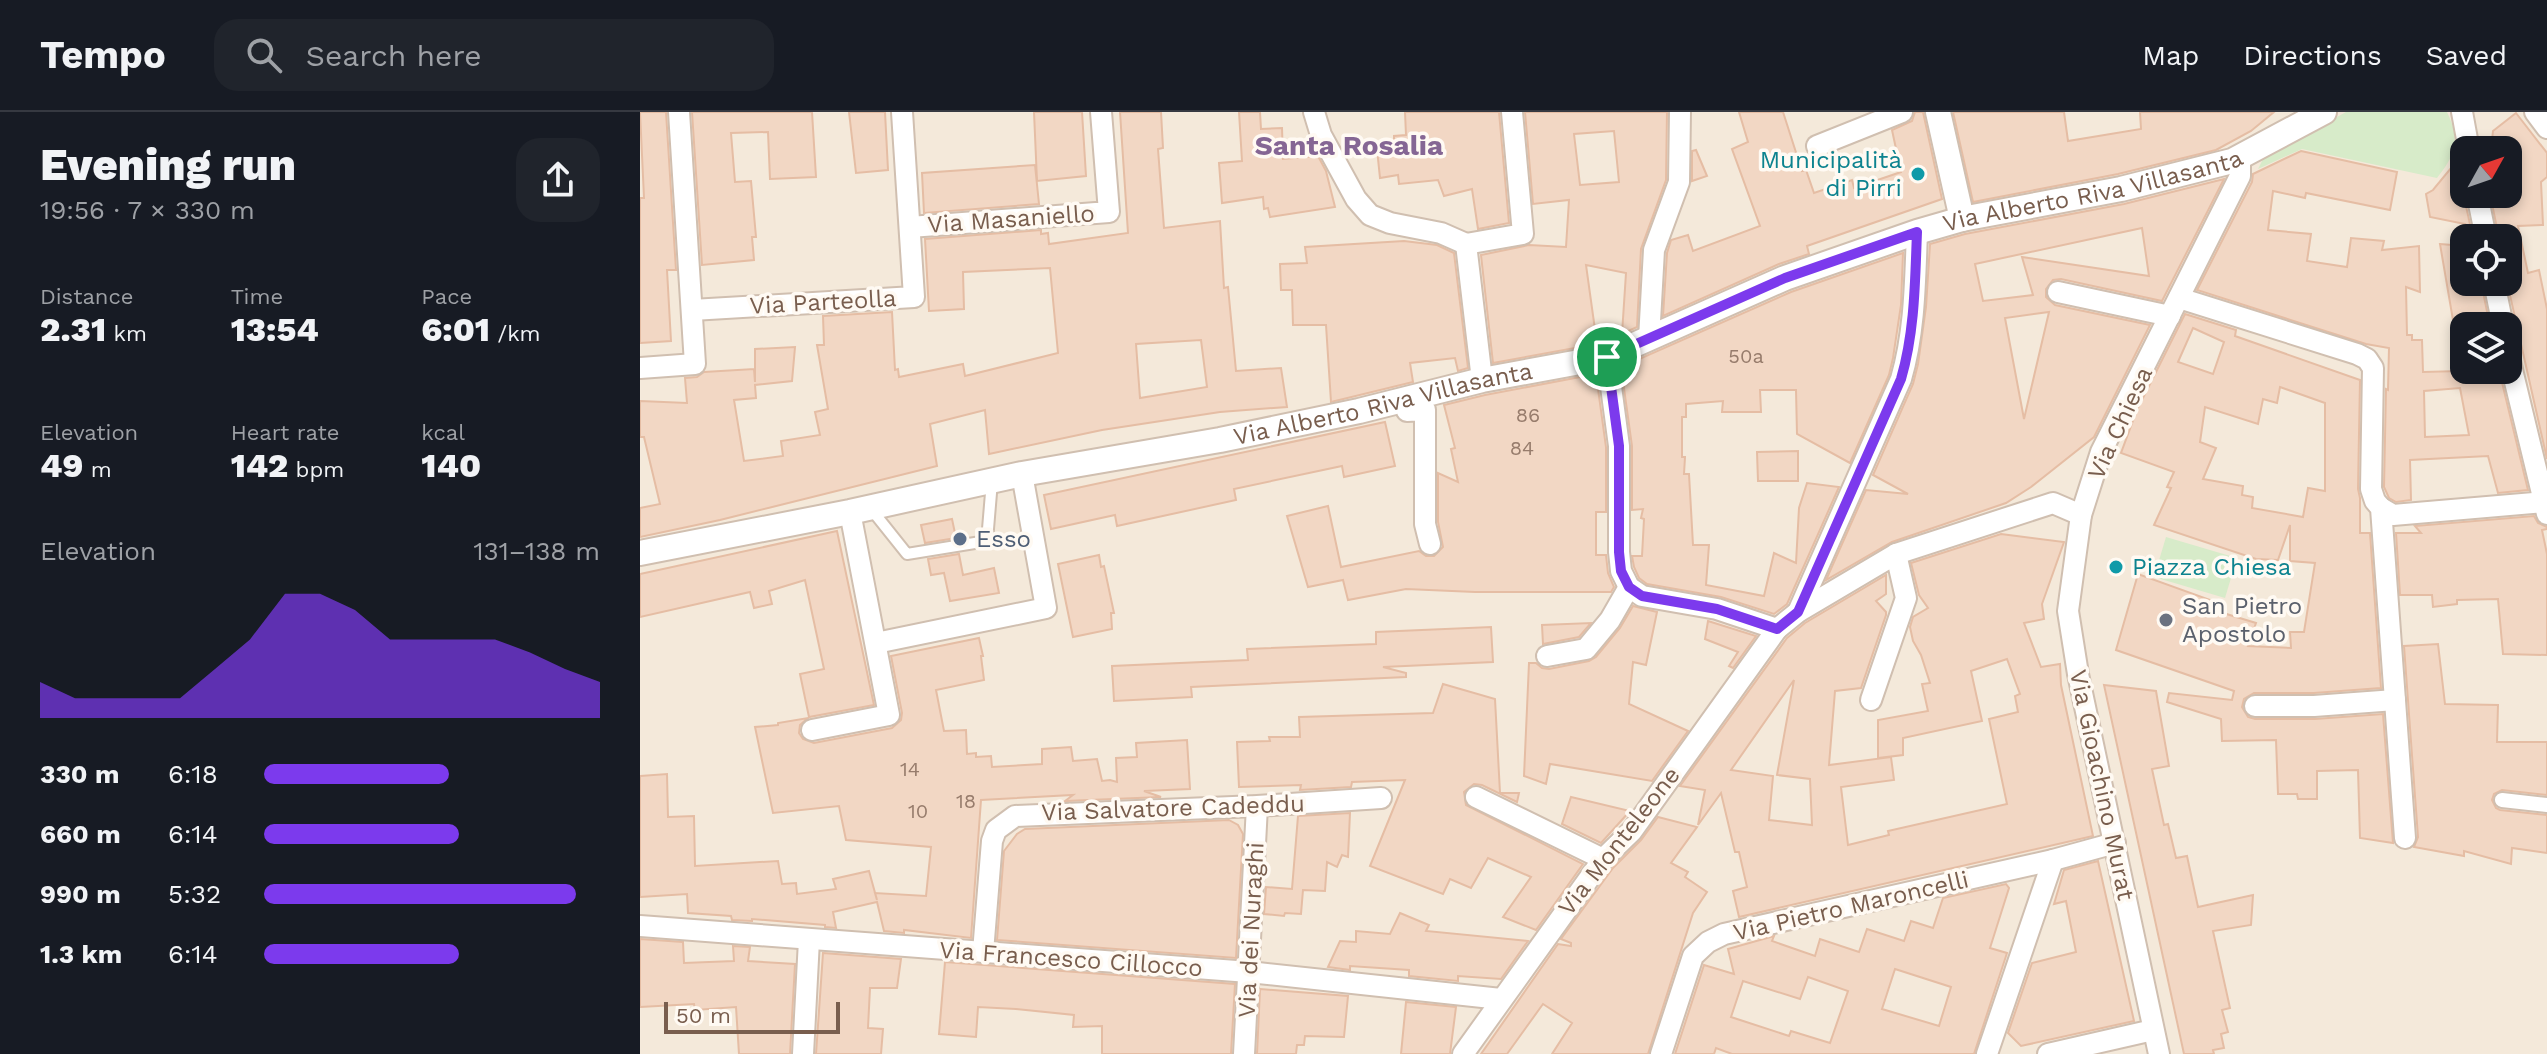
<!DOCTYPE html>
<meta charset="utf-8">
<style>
body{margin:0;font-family:"Work Sans",sans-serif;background:#20242c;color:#f1f3f6;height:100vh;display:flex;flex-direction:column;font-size:30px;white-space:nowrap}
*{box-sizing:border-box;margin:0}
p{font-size:26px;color:#9ea1a6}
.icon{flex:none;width:44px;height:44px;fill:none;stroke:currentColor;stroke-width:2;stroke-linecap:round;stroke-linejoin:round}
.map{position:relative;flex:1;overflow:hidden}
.details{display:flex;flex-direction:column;background:#171b24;width:640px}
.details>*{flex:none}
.needle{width:52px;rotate:50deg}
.controls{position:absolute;left:1810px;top:24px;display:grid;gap:16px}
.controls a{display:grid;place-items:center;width:72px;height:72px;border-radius:16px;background:#171b24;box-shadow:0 4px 12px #0003;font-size:40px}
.scale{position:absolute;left:24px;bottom:20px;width:176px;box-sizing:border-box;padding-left:8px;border:4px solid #795e4e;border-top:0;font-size:22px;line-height:28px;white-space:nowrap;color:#795e4e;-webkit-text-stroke:6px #fffaf3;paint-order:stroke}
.pin{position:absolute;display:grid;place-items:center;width:68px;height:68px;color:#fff;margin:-34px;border:4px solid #fff;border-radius:50%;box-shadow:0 2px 8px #0007}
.round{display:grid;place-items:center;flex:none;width:84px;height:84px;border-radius:24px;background:#20242c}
.headline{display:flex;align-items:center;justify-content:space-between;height:136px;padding:0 40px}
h1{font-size:44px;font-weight:800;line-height:60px}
.metrics{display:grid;grid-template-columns:repeat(3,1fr);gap:12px;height:136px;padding:8px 40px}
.metrics div{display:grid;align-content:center}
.metrics b{font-size:34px;font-weight:800}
.metrics small{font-size:22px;font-weight:400}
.metrics p{font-size:22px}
.chart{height:224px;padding:16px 40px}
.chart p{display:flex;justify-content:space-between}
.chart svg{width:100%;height:144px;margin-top:8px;fill:#7c3aed;opacity:.7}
ul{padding:0 40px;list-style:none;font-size:26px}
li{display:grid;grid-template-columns:128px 96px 1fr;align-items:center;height:60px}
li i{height:20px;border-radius:10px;background:#7c3aed}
header{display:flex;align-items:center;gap:48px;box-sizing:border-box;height:112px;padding:0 40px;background:#171b24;border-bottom:2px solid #363941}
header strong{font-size:38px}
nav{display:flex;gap:44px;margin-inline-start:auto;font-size:28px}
.search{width:560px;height:72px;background:#20242c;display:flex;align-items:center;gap:20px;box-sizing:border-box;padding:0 28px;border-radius:24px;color:#9ea1a6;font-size:30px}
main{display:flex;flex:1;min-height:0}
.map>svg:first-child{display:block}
.residential{fill:#f4e9da;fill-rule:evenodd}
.green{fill:#d7ebc9}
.building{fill:#f2d7c4;stroke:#e5bda4;stroke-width:2;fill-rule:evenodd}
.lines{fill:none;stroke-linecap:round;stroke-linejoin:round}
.service-casing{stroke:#d0bfb0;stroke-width:14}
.pedestrian-casing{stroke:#d0bfb0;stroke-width:18}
.minor-casing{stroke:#d0bfb0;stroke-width:24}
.tertiary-casing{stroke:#d0bfb0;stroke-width:28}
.service{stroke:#fff;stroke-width:10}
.pedestrian{stroke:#fff;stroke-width:14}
.minor{stroke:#fff;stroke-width:20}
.tertiary{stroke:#fff;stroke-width:24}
.route-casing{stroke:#fff;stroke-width:16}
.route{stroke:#7c3aed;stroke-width:10}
.culture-dot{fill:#0f9aa8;stroke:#fffaf3;stroke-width:3}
.service-dot{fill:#5c6f8a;stroke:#fffaf3;stroke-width:3}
.worship-dot{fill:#6b7280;stroke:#fffaf3;stroke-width:3}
.labels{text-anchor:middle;stroke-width:7;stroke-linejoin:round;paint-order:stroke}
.number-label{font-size:20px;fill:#977c6c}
.culture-label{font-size:24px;fill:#0d838f;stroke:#fffaf3;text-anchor:end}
.street-label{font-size:24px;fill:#795e4e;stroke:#fffaf3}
.service-label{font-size:24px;fill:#4e5e75;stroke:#fffaf3;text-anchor:start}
.worship-label{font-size:24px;fill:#5b616d;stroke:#fffaf3;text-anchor:start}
.quarter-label{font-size:28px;font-weight:bold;fill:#856694;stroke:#fffaf3}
</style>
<header>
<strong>Tempo</strong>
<div class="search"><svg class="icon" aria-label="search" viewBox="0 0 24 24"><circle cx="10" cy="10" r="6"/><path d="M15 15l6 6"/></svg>Search here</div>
<nav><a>Map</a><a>Directions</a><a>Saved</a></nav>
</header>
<main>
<section class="details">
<div class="headline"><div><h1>Evening run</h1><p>19:56 · 7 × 330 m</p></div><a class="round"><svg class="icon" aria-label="share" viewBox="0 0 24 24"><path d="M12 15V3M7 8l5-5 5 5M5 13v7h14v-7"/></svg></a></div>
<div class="metrics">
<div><p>Distance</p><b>2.31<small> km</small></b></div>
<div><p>Time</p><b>13:54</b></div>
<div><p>Pace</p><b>6:01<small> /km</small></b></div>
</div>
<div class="metrics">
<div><p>Elevation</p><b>49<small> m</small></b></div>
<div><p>Heart rate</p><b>142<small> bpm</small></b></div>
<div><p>kcal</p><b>140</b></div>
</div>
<div class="chart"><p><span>Elevation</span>131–138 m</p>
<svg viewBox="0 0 160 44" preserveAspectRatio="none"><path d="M0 44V33L10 38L20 38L30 38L40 38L50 29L60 20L70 6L80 6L90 11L100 20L110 20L120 20L130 20L140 24L150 29L160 33V44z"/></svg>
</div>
<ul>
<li><b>330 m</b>6:18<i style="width:55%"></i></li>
<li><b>660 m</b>6:14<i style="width:58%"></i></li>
<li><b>990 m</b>5:32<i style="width:93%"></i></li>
<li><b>1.3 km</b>6:14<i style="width:58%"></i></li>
</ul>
</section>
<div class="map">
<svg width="1907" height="942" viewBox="0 0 1907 942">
<rect width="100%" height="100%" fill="#fdf6ec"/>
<!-- residential -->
<path class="residential" d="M0 0H1907V942H0ZM1824 38H1868V82H1824ZM1824 126H1868V170H1824ZM1824 214H1868V258H1824Z"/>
<!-- green -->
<g class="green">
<path d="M1706 0H1807C1821 28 1815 44 1797 66L1662 37 1618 57 1624 45Z"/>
<polygon points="1526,425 1597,446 1585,486 1514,465"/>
</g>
<!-- building -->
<g class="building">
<polygon points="0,0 26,0 36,158 27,158 31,229 0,231 0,86 4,86"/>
<polygon points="52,0 172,0 176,65 130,67 128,20 91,21 95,70 111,69 116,125 112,125 114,148 62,153"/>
<polygon points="209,0 245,0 248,58 216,61"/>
<polygon points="394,0 442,0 446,64 397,69"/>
<path d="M480 0H521L523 36 518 37 524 116 580 109 584 176 588 175 596 259 641 256 647 295 580 300 462 318 349 342 345 298 290 312 297 354 80 408 0 425V396L20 392 4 325H0V289L47 291 45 266 57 265 64 260 114 257 115 270V237L155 235 152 269 115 273 116 286 94 288 104 349 143 344 141 329 180 323 175 300 188 297 177 233H184L183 204 252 200 255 258 258 257 259 265 323 252 325 264 418 241 410 156 323 160 324 197 289 199 285 127 401 118V122L408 121 409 132 488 121ZM561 228 567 275 500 286 496 232Z"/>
<polygon points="599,0 620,0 621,17 642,16 643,47 678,44 686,59 695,95 630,105 628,96 624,97 623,85 582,91 579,51 602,49"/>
<polygon points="765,0 859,0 869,111 838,117 832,77 804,84 798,68 759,72 758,63 740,66 737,37 754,36 754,24 766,23"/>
<path d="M885 0H1027L1026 68 1001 137 997 215 982 222 986 161 946 153 957 232 853 251 841 143 889 133 926 135 929 88 893 92ZM974 19 979 70 940 73 934 22Z"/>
<polygon points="1099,0 1143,0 1162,59 1166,58 1174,81 1212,68 1214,76 1261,60 1252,18 1272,9 1275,0 1283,0 1302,87 1167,134 1169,142 1139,152 1023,204 1027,141 1031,128 1048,123 1053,139 1120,114 1092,37 1108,30"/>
<polygon points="1313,0 1424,0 1428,29 1501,17 1500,0 1634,0 1611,19 1576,38 1478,62 1333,90"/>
<polygon points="1876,1 1907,41 1907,65 1901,70 1903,113 1878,114 1888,161 1899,158 1907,197 1907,347 1867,170 1868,126 1859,126 1850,82 1868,82 1868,38 1851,38 1853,19"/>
<polygon points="1056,38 1067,64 1052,69 1052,39"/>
<path d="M1661 39 1757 60 1750 98 1666 81 1665 86 1633 79 1628 118 1671 122 1667 149 1707 155 1711 126 1744 129 1742 138 1779 134 1780 180 1766 175 1767 223H1772V228H1782L1783 260 1859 258 1888 378 1858 381 1848 344 1770 348 1771 388 1756 390 1749 386 1744 375 1746 277 1748 278 1749 236 1726 232 1557 178 1612 70 1613 62ZM1820 276 1829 323 1785 325 1784 279Z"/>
<polygon points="395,53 399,92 284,101 282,61"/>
<polygon points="1811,56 1824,57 1824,85 1833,126 1823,126 1825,112 1790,105 1786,82 1793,78"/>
<path d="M1584 67 1522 189 1421 167 1413 168 1406 177V185L1415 193 1510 213 1454 325 1391 375 1366 391 1252 430 1186 468 1226 378 1268 382 1233 363 1273 272 1278 252 1286 195 1290 132 1325 122 1484 92ZM1502 116 1509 164 1382 145 1393 183 1343 189 1335 152ZM1409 200 1384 307 1365 206Z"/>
<polygon points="764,129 797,133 814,141 828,256 818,259 815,246 770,251 773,270 691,290 686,213 653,213 652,178 641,178 640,152 667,151 665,135"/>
<polygon points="1800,132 1824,134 1824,170 1841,170 1850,214 1814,214"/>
<polygon points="1263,141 1261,193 1253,246 1249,263 1210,351 1157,322 1156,278 1120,278 1121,300 1082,300 1083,289 1046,292 1046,305 1042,305 1042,345 1045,345 1044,362 1049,362 1053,433 1069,433 1066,473 1124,484 1134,441 1156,451 1159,396 1167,371 1199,375 1147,492 1134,502 1081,485 1007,472 999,466 994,455 992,444 1002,444 1004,407 1001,406 1003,397 992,398 992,334 981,255 1151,180"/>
<path d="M1545 202 1596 218 1595 224 1720 268 1718 377 1720 386V421H1730L1741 576 1674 581H1614L1604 587 1602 595 1608 605 1615 607H1675L1743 602 1753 731 1720 726 1718 658 1677 659V687H1658L1657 682H1638L1636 628 1582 629 1581 607 1527 590 1529 581 1592 588 1594 579 1476 538 1498 462 1573 489 1570 497 1616 511 1608 534 1651 536 1650 520H1664L1675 451 1650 449V413L1638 448 1616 447 1514 413 1531 376 1527 375 1534 360 1481 341 1497 298ZM1553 216 1584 230 1573 262 1538 250ZM1640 275 1685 291V379L1668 376 1663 405 1612 396 1613 385 1602 383 1603 374 1563 367 1576 336 1560 330 1565 295 1618 312 1623 287 1637 291Z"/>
<polygon points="956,262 966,335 966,400 956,400 956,443 966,443 968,461 974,475 971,480 835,480 766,477 708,488 703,468 668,475 647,404 688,394 701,455 779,439 786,444 794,444 803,435 798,410 798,361 818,370 811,337 815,336 804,293 845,283"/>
<polygon points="745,310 755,354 704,365 702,354 594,377 596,388 477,414 475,403 411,417 404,383"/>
<polygon points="1158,339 1158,369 1118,369 1117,340"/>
<polygon points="1894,404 1898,411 1907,415 1907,417 1902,418 1907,442 1907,543 1863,542 1858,487 1817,488 1817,492 1793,495 1792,483 1760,483 1756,421 1781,421 1775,414"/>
<polygon points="312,407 316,426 285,431 281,413"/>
<polygon points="197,419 234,593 169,605 160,562 184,557 165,468 129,479 132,492 114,496 110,480 0,505 0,462"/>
<path d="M1361 422 1424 430 1402 492 1404 507 1384 511 1401 555 1420 552 1421 573 1453 724 1099 805 1093 779 1107 775 1099 740H1095L1081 681 1058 713 1065 678 1040 674 1147 526 1165 511 1246 463V482L1236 489 1246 500V503L1221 576 1195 579 1189 653 1251 645 1254 668 1201 675 1208 733 1249 723 1248 719 1367 692 1349 607 1378 600 1375 584 1380 582 1367 547 1331 559 1342 609 1263 626V643L1238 646V608L1288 599 1282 572 1290 571 1281 543 1273 529 1270 515 1273 505 1288 496 1279 483 1271 451ZM1154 568 1137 663 1170 667 1172 713 1129 708 1133 664 1091 658Z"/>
<polygon points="319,442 323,463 354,456 359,481 310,489 304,461 291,463 288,447"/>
<polygon points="459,443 461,455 464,454 474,501 471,501 472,517 433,525 418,452"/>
<polygon points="993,494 1017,500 1006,553 993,550 989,592 1048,619 1012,669 910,652 906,672 884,664 889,551 896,551 902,556 909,557 949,549 956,545 980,516"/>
<polygon points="1068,509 1116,524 1093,556 1089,554 1098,540 1065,527"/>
<polygon points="951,511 939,525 903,532 902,513"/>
<polygon points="851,515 853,550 743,555 766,561 766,565 551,575 552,585 474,589 472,554 608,548 607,537 736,532 736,520"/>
<polygon points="339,526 343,544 341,544 344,568 296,578 304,619 326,618 327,642 336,641 336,645 351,644 352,655 402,652 402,637 431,635 433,649 457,647 462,669 470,668 477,670 476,646 497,645 496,631 547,628 550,677 504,679 521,685 425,689 433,683 341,688 331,826 264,818 264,821 244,819 237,790 193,800 196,816 185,815 185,813 112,807 112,809 92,808 91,804 48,801 47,782 0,785 0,664 27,662 28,705 54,704 55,754 138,749 142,772 156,771 157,782 196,777 193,767 229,759 237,788 235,781 286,784 291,735 206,728 199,694 133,701 115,615 138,613 138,611 168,606 160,613 159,621 163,627 174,631 252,616 261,608 262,601 251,544"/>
<polygon points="1798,532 1805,592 1858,593 1857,630 1907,630 1907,683 1862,678 1854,682 1852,688 1856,696 1860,698 1907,703 1907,741 1872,736 1871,752 1824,739 1824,744 1774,735 1778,725 1764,534"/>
<polygon points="803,572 855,587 860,681 879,681 877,690 842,673 834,672 824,680 826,693 943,752 896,818 863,805 891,765 848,746 831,776 810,767 803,782 730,754 765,668 712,670 711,675 660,678 661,673 599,675 597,630 630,629 629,625 660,625 659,605 793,601"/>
<polygon points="1464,573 1516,579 1529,654 1512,657 1524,713 1528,712 1536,746 1547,744 1558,795 1613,783 1611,813 1573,819 1590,896 1582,898 1588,920 1581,922 1584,936 1573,938 1574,942 1544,942"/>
<polygon points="931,685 990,699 961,731 922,712"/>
<polygon points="710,701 708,745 702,743 697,755 687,750 685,779 663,778 661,802 645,801 644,804 624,802 626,775 652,777 658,704"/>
<polygon points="1018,705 1057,715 1031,751 1048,760 1045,765 1067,780 1053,801 1008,942 912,942 932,911 903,892 867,942 841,942 918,832 931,834 931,831 921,827 973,756 1001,728"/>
<polygon points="589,708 598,713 603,722 596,846 357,828 364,739 377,722 385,717"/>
<polygon points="1458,749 1494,909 1381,934 1368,921 1392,851 1436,840 1426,789 1414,792 1424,758"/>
<path d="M1366 772 1369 776 1350 836 1367 841 1334 942H1092L1076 936 1074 942H1035L1064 853 1094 862 1088 837 1134 824 1132 829 1175 844 1180 827 1219 840 1227 817 1264 829 1271 809 1293 816 1303 786ZM1255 857 1311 875 1299 914 1242 897ZM1168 865 1208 879 1190 931 1151 919 1149 924 1091 905 1103 869 1160 887Z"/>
<polygon points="760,801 789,813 786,819 888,829 861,867 818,864 818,869 769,864 769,858 710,854 710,858 688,855 700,829 716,830 716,819 750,822"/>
<polygon points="0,827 43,830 44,851 94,849 93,834 110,835 108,849 155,852 150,942 99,942 96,895 55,898 54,892 0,895"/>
<polygon points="183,841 261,847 257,876 230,876 228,916 243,917 241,942 176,942"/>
<polygon points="305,850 595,872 591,942 462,942 462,914 433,915 434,903 376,897 338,895 336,925 299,922"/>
<polygon points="620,877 708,884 704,925 665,924 664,933 657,933 656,942 617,942"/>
<polygon points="766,890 816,895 810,942 761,942"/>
</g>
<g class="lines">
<!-- service casing -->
<g class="service-casing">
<polyline id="service" points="231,397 267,442 347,429 352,369"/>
</g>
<!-- pedestrian casing -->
<g class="pedestrian-casing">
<polyline id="pedestrian" points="1862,688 1907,693"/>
</g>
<!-- minor casing -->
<g class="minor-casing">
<g id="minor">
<polyline points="674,0 681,23 716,87 730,103 750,111 801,121 826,132"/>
<polyline points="1822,0 1829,38"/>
<polyline points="1895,0 1907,16"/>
<polyline points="1177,34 1262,0"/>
<polyline points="1837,82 1846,126"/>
<polyline points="270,115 469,100 461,0"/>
<polyline points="826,132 883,122 872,0"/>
<polyline points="826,132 842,268"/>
<polyline points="1854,170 1863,214"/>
<polyline points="1418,180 1530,204"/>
<polyline points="1539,186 1717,242 1727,247 1733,256 1731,377 1735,389 1741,396 1765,726"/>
<polyline points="52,198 274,185 262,0"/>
<polyline points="1009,227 1014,138 1039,70 1040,0"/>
<polyline points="1868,241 1907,402"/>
<polyline points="967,245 979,334 979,440 981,459 989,475 1002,484 1077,497 1137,517"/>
<polyline points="0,256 55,252 39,0"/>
<polyline points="767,286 767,299 785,298 785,412 790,432"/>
<polyline points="1741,396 1753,403 1904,390"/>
<path d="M1158 500 1261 267C1275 219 1275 169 1277 120"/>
<polyline points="236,531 406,496 382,362"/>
<polyline points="907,544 946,537 970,508 989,475"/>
<polyline points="1231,588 1266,486 1256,442"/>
<polyline points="1615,594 1674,594 1755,588"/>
<polyline points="172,618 249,603 210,400"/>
<polyline points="836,685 963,747"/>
<polyline points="0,814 609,860 861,887"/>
<polyline points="343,840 352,729 356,718 375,704 617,694 741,686"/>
<polyline points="163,942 169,828"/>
<polyline points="604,942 617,694"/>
<polyline points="823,942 963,747 992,719 1137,517 1158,500 1256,442 1413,391 1441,403"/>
<polyline points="1021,942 1053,844 1068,830 1084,822 1413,748 1475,731"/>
<polyline points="1347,942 1413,748"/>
<polyline points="1408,942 1513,918"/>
<polyline points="1519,942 1438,562 1428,499 1441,403 1461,340 1600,64 1600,46"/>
</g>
</g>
<!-- tertiary casing -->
<g class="tertiary-casing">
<g id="tertiary">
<polyline points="1298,0 1322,107"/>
<path id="s1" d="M0 441 210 400 382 362 580 328 719 299 842 268 967 245 1145 166 1277 120 1322 107 1481 77 1592 49 1684 0"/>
</g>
</g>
<!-- service -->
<use href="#service" class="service"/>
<!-- pedestrian -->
<use href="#pedestrian" class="pedestrian"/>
<!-- minor -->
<use href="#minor" class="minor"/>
<!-- tertiary -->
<use href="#tertiary" class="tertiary"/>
</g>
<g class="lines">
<!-- route casing -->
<g class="route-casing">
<path id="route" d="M1277 120C1275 169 1275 219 1261 267L1158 500 1137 517 1077 497 1002 484 989 475 981 459 979 440V334L967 245 1145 166Z"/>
</g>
<!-- route -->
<use href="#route" class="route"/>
</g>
<!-- markers -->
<g class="culture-dot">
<circle cx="1278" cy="62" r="8"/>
<circle cx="1476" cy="455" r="8"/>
</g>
<circle class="service-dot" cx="320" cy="427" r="8"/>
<circle class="worship-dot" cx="1526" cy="508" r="8"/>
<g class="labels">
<!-- number labels -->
<g class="number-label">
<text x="1106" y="251">50a</text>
<text x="888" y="310">86</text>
<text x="882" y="343">84</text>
<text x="270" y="664">14</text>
<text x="326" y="696">18</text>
<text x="278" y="706">10</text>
</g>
<!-- culture labels -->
<g class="culture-label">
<text x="1262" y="56">Municipalità<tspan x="1262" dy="28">di Pirri</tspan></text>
<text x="1492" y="463" text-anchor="start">Piazza Chiesa</text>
</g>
<!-- street labels -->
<g class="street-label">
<text dy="8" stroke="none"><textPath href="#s1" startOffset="1502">Via Alberto Riva Villasanta</textPath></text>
<text transform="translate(371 107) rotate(-4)" y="8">Via Masaniello</text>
<text transform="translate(183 190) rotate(-3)" y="8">Via Parteolla</text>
<text dy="8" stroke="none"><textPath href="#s1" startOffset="758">Via Alberto Riva Villasanta</textPath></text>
<text transform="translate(1480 311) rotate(-65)" y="8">Via Chiesa</text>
<text transform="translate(1462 673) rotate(78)" y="8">Via Gioachino Murat</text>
<text transform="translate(533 696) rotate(-2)" y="8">Via Salvatore Cadeddu</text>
<text transform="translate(979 729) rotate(-52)" y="8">Via Monteleone</text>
<text transform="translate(1211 794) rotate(-13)" y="8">Via Pietro Maroncelli</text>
<text transform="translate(611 818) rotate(-87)" y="8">Via dei Nuraghi</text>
<text transform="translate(431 847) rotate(4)" y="8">Via Francesco Cillocco</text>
</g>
<!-- service labels -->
<g class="service-label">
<text x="336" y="435">Esso</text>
</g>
<!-- worship labels -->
<g class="worship-label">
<text x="1542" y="502">San Pietro<tspan x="1542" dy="28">Apostolo</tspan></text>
</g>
<!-- quarter labels -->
<g class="quarter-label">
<text x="709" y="43">Santa Rosalia</text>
</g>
</g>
</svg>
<div class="controls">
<a><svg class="needle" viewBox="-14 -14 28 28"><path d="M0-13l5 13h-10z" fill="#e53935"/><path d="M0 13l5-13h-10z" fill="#9ea1a6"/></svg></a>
<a><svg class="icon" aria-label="locate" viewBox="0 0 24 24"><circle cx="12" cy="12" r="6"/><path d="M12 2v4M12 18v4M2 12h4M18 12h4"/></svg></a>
<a><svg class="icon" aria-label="layers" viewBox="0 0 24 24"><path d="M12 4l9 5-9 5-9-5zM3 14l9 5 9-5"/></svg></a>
</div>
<div class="scale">50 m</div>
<div class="pin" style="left:967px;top:245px;background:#1e9e55"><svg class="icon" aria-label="arrive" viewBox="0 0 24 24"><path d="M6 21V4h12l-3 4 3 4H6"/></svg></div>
</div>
</main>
